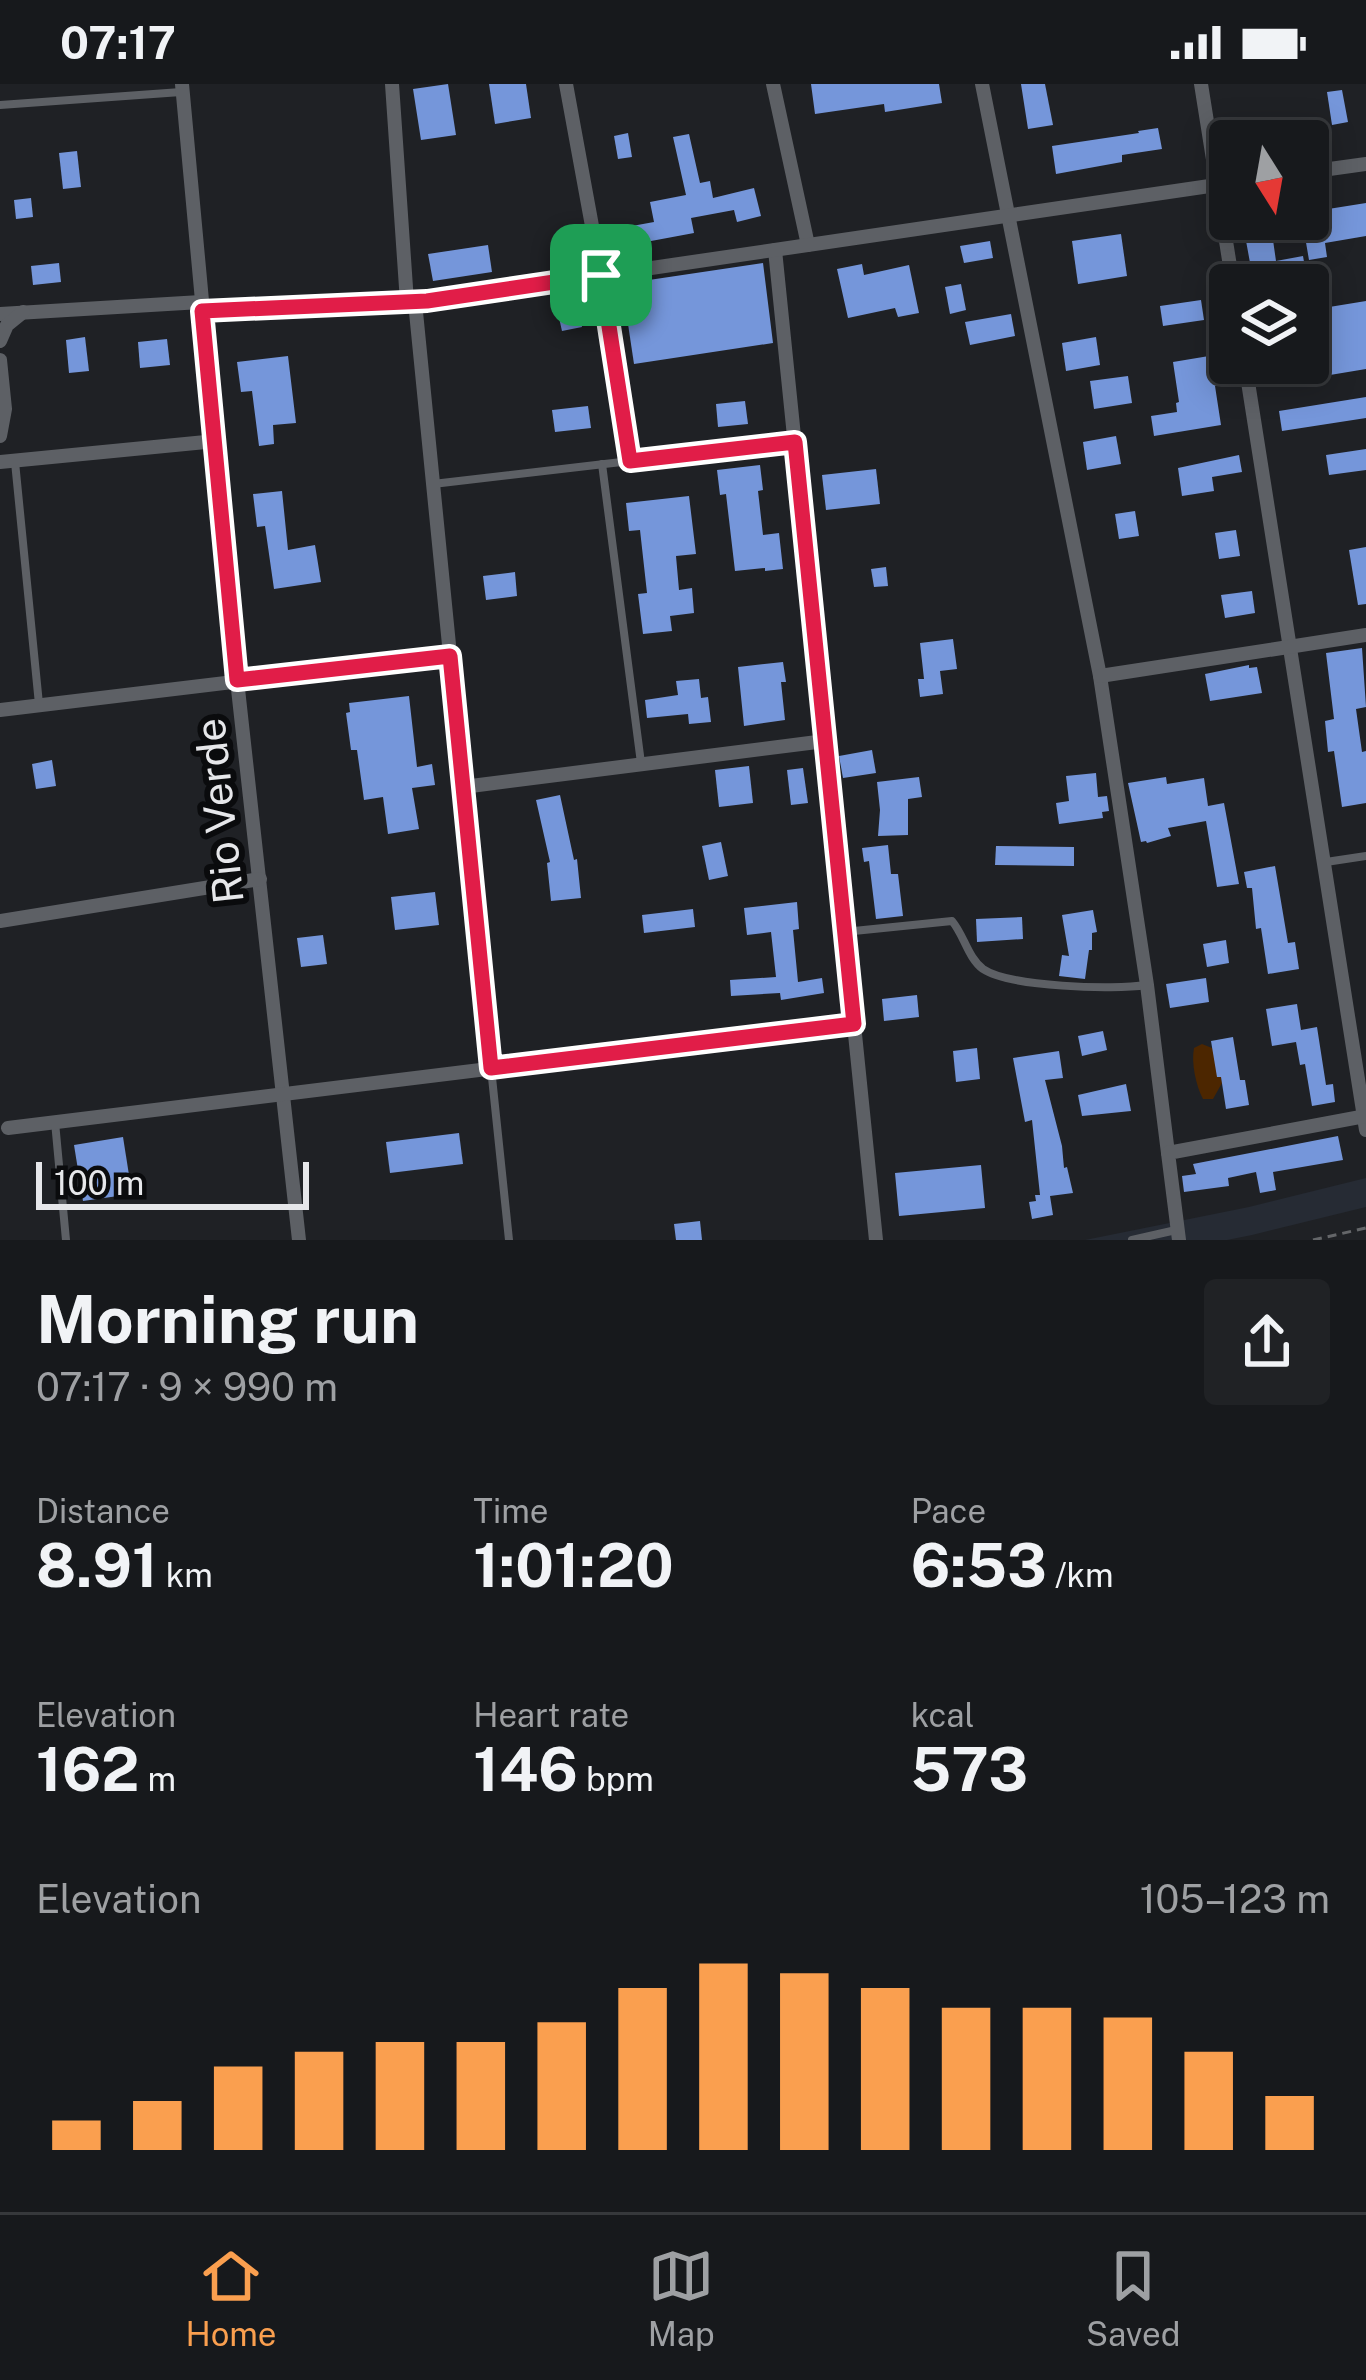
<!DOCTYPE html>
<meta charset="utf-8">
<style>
body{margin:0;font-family:"Public Sans",sans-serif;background:#202225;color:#f1f3f6;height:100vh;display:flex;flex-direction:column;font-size:45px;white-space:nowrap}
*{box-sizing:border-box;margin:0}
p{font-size:39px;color:#9ea0a3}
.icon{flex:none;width:66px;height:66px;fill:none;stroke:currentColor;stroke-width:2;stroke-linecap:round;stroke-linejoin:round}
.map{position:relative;height:1156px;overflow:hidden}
.panel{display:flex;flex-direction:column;background:#17191c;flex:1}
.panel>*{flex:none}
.needle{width:78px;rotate:169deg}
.buttons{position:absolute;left:1209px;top:36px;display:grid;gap:24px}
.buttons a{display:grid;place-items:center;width:120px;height:120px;border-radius:12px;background:#17191c;box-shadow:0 6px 30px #0003,0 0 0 3px #36383b;font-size:60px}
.scale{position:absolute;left:36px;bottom:30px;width:273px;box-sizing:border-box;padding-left:12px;border:6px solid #e6e7ea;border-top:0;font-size:33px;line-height:42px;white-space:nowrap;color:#e6e7ea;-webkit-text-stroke:9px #0a0b0d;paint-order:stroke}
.pin{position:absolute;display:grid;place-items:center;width:102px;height:102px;color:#fff;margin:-51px;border-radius:24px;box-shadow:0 6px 18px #0006}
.round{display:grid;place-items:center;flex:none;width:126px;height:126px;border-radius:12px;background:#202225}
.headline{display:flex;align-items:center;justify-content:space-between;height:204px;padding:0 36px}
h1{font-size:66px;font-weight:700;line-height:90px}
.stats{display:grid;grid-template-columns:repeat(3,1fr);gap:18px;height:204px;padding:12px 36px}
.stats div{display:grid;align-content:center}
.stats b{font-size:60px;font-weight:700}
.stats small{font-size:33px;font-weight:400}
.stats p{font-size:33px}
.chart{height:336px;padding:24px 36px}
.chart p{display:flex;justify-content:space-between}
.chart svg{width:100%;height:216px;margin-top:12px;stroke:#fa9f4f;stroke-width:6}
.status{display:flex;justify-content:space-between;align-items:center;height:84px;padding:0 60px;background:#17191c;direction:ltr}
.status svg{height:33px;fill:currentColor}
.tabs{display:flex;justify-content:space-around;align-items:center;height:168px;border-top:3px solid #36383b;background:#17191c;font-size:33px;color:#9ea0a3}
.tabs a{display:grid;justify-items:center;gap:6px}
.tabs .current{color:#fa9f4f}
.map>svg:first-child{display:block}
.built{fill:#262b34}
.green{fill:#4c2600}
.building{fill:#7596da}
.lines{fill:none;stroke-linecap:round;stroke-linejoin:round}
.path{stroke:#646669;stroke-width:3;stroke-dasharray:9 6;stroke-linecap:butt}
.lane{stroke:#5d6065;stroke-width:8}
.street{stroke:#5d6065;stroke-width:14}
.route-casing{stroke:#fff;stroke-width:24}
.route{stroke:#e11d48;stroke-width:15}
.labels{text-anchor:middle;stroke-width:12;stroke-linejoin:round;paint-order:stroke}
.street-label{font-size:42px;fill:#e6e7ea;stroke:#0a0b0d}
</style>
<div class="status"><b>07:17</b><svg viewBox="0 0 49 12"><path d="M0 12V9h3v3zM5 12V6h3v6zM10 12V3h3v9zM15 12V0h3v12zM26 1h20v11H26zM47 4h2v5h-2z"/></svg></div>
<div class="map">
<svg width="1366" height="1156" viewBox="0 0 1366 1156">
<rect width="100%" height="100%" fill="#1f2125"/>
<!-- built -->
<polygon class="built" points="1366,1094 1366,1123 1252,1151 1227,1156 1085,1156 1249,1123"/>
<!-- green -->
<path class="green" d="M1202 960 1217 966 1222 999 1213 1015H1203C1196 1002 1191 979 1194 964Z"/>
<!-- building -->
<g class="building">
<polygon points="448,0 456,51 421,56 413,5"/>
<polygon points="489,0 526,0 531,34 495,40"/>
<polygon points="811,0 939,0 942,19 885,28 884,20 815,30"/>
<polygon points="1021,0 1045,0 1053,41 1028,45"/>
<polygon points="1342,6 1348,38 1332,41 1327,8"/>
<polygon points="1158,44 1162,65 1122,71 1122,78 1056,90 1052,62 1139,49 1138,47"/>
<polygon points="628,49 632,73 618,75 614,52"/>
<polygon points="689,50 700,99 710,97 713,114 754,104 761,132 737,138 734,126 691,134 694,149 635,160 632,142 654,138 650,118 686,111 673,53"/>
<polygon points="77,67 81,103 63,105 59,69"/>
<polygon points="31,114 33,133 16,135 14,116"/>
<polygon points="1366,119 1366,152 1325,159 1327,173 1309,176 1302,135 1323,132 1322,126"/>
<polygon points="1242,135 1270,135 1276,177 1303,172 1308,201 1271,201 1270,193 1253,195"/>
<polygon points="1121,150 1127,192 1078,200 1072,157"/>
<polygon points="990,157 993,174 964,179 960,162"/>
<polygon points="488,161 492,188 433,197 428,170"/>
<polygon points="59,179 61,198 33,201 31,182"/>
<polygon points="763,179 773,259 634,280 622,200"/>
<polygon points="862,180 864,191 909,181 919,229 898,233 895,224 848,234 837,185"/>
<polygon points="961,200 966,226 950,230 945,203"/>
<polygon points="1201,216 1204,236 1163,242 1160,222"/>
<polygon points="1366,217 1366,285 1324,292 1317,251 1321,250 1317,225"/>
<polygon points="578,221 582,243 562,247 557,225"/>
<polygon points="1011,230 1015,252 970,261 965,238"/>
<polygon points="85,253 89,287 69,289 66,256"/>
<polygon points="1096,253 1100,281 1066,287 1062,259"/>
<polygon points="167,255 170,281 140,284 138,258"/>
<polygon points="1221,270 1225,301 1215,302 1221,341 1154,352 1151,332 1177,328 1176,319 1179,318 1173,278"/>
<polygon points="288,272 296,339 273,341 274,360 259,362 252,307 241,308 237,278"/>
<polygon points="1128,292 1132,319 1094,325 1090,297"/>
<polygon points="1366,313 1366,334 1282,347 1279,327"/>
<polygon points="745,317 748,340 718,343 716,320"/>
<polygon points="588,322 591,344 555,348 552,326"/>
<polygon points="1116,352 1121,380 1087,386 1083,358"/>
<polygon points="1366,365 1366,386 1329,391 1326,371"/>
<polygon points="1239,371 1242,388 1212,393 1214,407 1182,412 1178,384"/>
<polygon points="760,381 763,406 758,407 763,451 779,449 783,485 765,487 765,484 735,487 726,410 720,411 717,386"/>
<polygon points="876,385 880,420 826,426 822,391"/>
<polygon points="282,407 288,466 315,461 321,498 274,505 265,442 257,443 253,410"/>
<polygon points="689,412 696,470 676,472 679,506 692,504 694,529 670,532 672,547 643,550 638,510 647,509 640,446 629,447 626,419"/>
<polygon points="1135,427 1139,452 1119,455 1115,430"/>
<polygon points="1236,446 1240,472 1219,475 1215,449"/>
<polygon points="1366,463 1366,520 1358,521 1349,466"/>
<polygon points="886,483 888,502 874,503 871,485"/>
<polygon points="515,488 517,512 486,516 483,492"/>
<polygon points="1252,507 1255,529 1225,534 1221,511"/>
<polygon points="953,555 957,585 940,587 943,610 920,613 918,595 924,595 920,559"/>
<polygon points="1362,564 1366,623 1356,625 1362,668 1366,667 1366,719 1342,723 1334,667 1328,668 1325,637 1334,635 1326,569"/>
<polygon points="783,578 786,598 781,598 785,636 744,642 738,583"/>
<polygon points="1249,581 1249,584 1257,583 1262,609 1210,617 1205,590"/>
<polygon points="699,595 701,614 708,613 711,638 689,640 688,630 647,634 645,616 678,611 676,597"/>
<polygon points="409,612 417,683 432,680 435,701 412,704 419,745 388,750 383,713 364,716 357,666 351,666 346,629 350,628 349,619"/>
<polygon points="872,666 876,689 843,694 839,672"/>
<polygon points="52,676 56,702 36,705 32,680"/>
<polygon points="749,682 753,719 719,723 715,686"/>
<polygon points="803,684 808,719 791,721 787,686"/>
<polygon points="1096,689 1098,713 1107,712 1109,727 1102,728 1103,734 1059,740 1056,719 1069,717 1066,692"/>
<polygon points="919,693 922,713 908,715 908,751 878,752 880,726 877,698"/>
<polygon points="1166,693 1167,700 1204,694 1208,722 1224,719 1239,800 1217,803 1206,737 1168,744 1171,752 1147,759 1146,757 1141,758 1128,699"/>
<polygon points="560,711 574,776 577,775 581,814 551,817 547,779 550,778 536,716"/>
<polygon points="721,758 728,792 709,796 702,762"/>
<polygon points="888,761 891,790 898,790 903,832 876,835 869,777 864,778 862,764"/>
<polygon points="996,762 1074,763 1074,782 995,781"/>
<polygon points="1275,782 1288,859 1295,858 1299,885 1268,890 1261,844 1256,845 1252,804 1247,804 1244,788"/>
<polygon points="435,808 439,841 395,846 391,813"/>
<polygon points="797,818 799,845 793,846 798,898 822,894 824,909 781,916 780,909 731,912 730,896 776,893 771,848 747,851 744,824"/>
<polygon points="693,825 695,843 644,849 642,831"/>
<polygon points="1093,826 1097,848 1092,849 1092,866 1089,866 1085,895 1059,892 1062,871 1069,872 1062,831"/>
<polygon points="1022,833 1023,855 977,858 976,835"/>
<polygon points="323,851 327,880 301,883 297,854"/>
<polygon points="1226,856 1229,879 1207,883 1203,860"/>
<polygon points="1206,894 1209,918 1170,924 1166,900"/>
<polygon points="917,911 919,933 884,937 882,915"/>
<polygon points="1297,920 1301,946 1317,943 1326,1001 1333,1000 1335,1018 1312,1022 1305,980 1300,981 1296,958 1272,962 1266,925"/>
<polygon points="1103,947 1107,966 1082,972 1078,952"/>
<polygon points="1233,953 1240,996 1245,996 1249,1021 1226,1025 1221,993 1217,993 1211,957"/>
<polygon points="977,964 980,995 956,998 953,967"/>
<polygon points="1059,967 1063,994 1045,996 1062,1062 1064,1084 1067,1083 1073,1109 1050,1112 1053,1131 1032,1135 1029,1118 1036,1117 1035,1111 1040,1111 1032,1036 1025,1038 1013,974"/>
<polygon points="1126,1000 1131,1027 1082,1032 1078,1011"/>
<polygon points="459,1049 463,1080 390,1089 386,1058"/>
<polygon points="1338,1052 1343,1076 1273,1088 1276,1106 1260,1109 1256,1088 1228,1094 1229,1102 1184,1108 1182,1092 1196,1090 1193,1080"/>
<polygon points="123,1053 132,1110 83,1117 74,1061"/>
<polygon points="981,1081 985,1124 899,1132 895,1089"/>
<polygon points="700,1137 702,1156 676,1156 674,1140"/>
</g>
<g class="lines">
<!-- path -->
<polyline class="path" points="1313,1156 1366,1144"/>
<!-- lane -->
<g class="lane">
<polyline points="0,21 181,8"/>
<polyline points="15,378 39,620"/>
<polyline points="602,380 641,679"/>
<polyline points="433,400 793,358"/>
<polyline points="1326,778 1366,772"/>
<path d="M844 848 952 837C964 851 968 874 983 885 1009 903 1114 906 1146 901"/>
<polyline points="491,984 509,1156"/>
<polyline points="55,1038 66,1156"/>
<polyline points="1132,1156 1176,1146"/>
</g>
<!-- street -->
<g class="street">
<polyline points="182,0 237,596 299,1156"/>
<polyline points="392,0 407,218"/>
<polyline points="566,0 601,191 630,377"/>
<polyline points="773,0 808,161"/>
<polyline points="982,0 1100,592 1147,901 1168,1069"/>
<polyline points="1201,0 1233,201"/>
<polyline points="1308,88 1366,80"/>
<polyline points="775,166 876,1156"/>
<polyline points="415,218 491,984"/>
<polyline points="202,227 427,217 1230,99"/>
<polyline points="0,230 201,218"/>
<polyline points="0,257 7,241 23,228"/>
<polyline points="0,276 5,325 0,352"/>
<polyline points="1245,279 1366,1046"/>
<polyline points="0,378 216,357"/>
<polyline points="1100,592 1366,551"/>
<polyline points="0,626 450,572"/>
<polyline points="463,703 825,657"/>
<polyline points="0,837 260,795"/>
<polyline points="8,1044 854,940"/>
<polyline points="1179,1156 1168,1069 1366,1032"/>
</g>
</g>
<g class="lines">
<!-- route casing -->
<g class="route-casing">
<polygon id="route" points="601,191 630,377 795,358 854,940 491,984 450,572 237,596 202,227 427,217"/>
</g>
<!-- route -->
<use href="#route" class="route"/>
</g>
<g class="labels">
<!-- street labels -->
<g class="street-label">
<text transform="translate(219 727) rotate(-96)" y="15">Rio Verde</text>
</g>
</g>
</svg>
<div class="buttons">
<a><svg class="needle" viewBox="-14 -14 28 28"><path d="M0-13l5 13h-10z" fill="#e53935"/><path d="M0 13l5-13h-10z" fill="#9ea0a3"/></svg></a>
<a><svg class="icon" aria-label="layers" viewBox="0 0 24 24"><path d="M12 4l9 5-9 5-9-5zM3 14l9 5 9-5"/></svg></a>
</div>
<div class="scale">100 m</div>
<div class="pin" style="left:601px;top:191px;background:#1e9e55"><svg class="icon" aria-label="arrive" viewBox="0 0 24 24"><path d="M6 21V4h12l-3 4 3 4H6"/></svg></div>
</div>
<section class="panel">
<div class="headline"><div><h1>Morning run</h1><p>07:17 · 9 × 990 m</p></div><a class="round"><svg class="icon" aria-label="share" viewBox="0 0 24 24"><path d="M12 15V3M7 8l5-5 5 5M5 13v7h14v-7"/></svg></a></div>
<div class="stats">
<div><p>Distance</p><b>8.91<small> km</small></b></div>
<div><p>Time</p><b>1:01:20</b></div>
<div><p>Pace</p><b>6:53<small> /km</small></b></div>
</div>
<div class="stats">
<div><p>Elevation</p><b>162<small> m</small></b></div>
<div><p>Heart rate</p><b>146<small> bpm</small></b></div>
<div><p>kcal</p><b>573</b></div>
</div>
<div class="chart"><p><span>Elevation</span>105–123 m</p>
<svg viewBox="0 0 160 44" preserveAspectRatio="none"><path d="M5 44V38M15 44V34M25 44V27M35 44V24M45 44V22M55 44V22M65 44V18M75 44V11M85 44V6M95 44V8M105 44V11M115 44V15M125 44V15M135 44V17M145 44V24M155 44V33"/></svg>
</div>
</section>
<nav class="tabs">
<a class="current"><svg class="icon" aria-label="home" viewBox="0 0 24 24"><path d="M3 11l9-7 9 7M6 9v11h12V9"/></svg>Home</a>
<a><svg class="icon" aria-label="map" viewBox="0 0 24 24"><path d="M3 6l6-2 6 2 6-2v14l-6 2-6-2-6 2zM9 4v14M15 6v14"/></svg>Map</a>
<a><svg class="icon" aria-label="saved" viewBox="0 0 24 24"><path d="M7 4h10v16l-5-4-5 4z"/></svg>Saved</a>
</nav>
